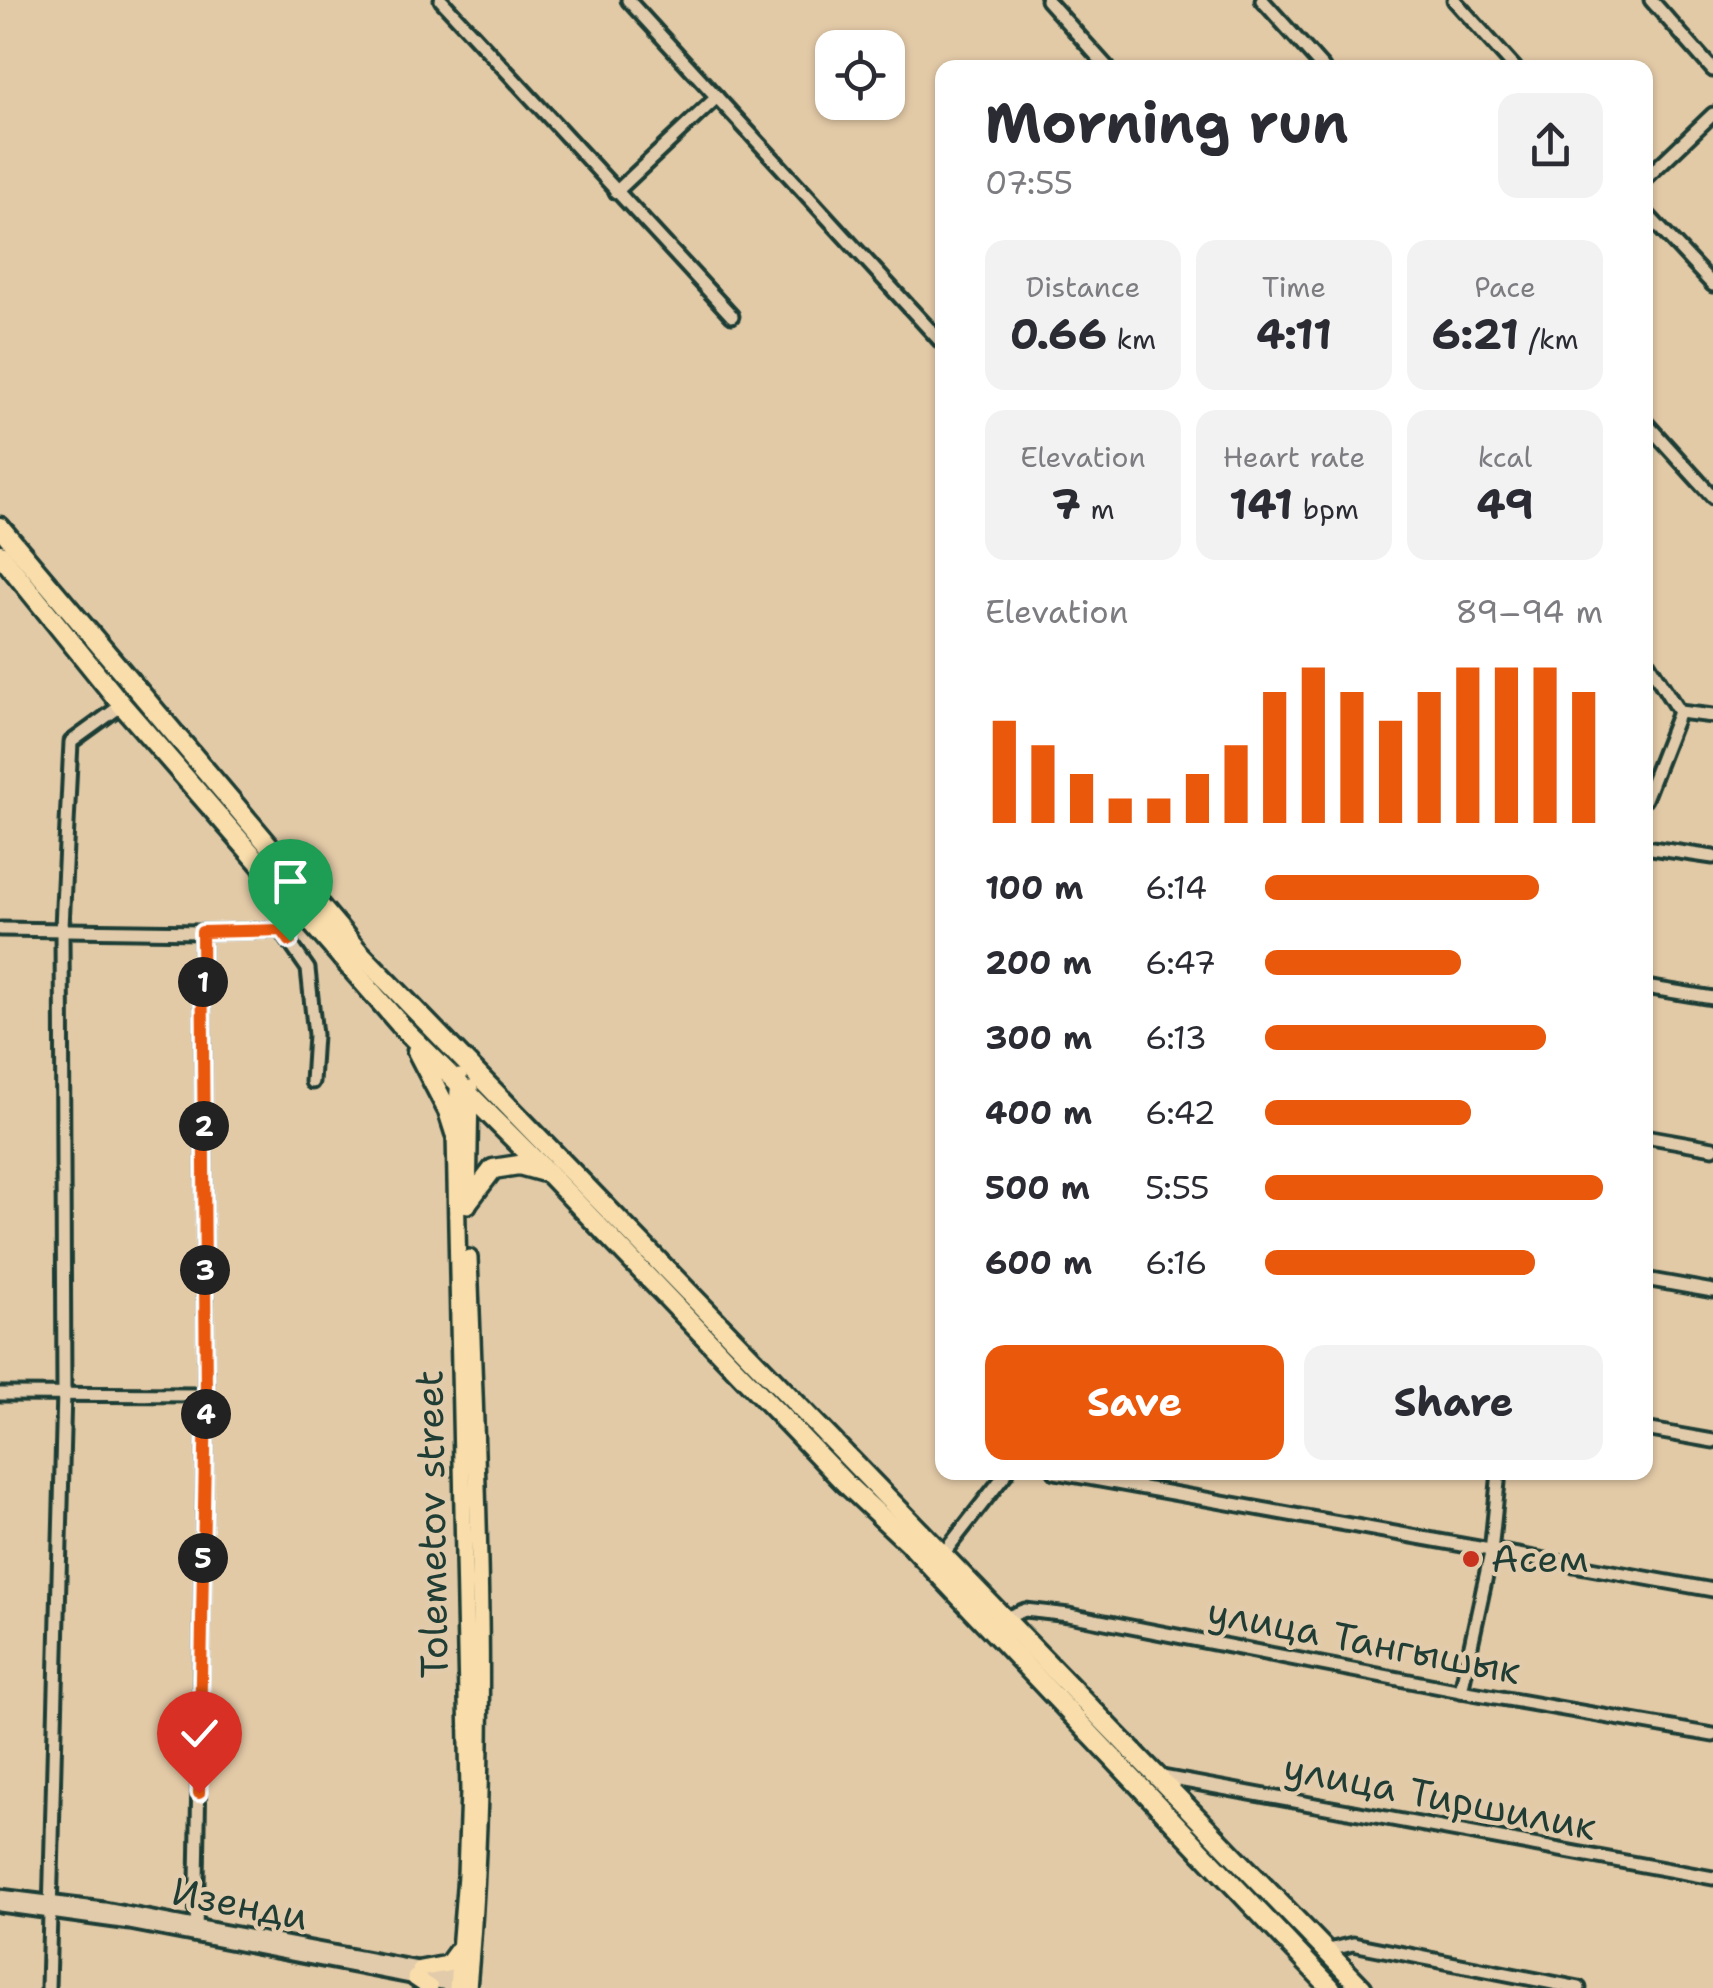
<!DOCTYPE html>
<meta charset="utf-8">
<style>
body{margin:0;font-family:"Shantell Sans",sans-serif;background:#f2f2f3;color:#2b2b33;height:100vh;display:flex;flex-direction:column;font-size:38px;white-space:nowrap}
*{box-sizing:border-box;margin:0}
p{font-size:32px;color:#7c7c81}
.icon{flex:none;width:55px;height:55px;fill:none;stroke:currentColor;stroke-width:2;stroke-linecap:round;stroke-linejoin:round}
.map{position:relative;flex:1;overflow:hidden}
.sheet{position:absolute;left:935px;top:60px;width:718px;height:1420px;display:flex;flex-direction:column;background:#fff;border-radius:20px;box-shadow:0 2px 8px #0004}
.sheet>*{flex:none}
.controls{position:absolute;left:815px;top:30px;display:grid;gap:20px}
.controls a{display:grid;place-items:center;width:90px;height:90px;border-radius:20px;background:#fff;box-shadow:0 2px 8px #0004;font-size:50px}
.pin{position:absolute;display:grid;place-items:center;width:85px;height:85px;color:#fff;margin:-102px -42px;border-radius:50% 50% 50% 0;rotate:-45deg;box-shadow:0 0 10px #0007}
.pin .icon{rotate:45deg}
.km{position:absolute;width:50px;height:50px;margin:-25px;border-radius:50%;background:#222;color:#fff;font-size:28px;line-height:50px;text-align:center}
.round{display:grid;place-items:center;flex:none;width:105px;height:105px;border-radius:20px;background:#f2f2f3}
.overview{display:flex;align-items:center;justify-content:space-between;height:170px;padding:0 50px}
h1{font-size:55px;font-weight:700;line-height:75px}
.stats{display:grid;grid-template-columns:repeat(3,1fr);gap:15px;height:170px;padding:10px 50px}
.stats div{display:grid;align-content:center;border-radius:20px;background:#f2f2f3;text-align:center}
.stats b{font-size:42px;font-weight:700}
.stats small{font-size:28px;font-weight:400}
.stats p{font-size:28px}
.chart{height:280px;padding:20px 50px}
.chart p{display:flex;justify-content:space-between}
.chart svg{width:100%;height:180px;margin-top:10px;stroke:#ea580c;stroke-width:6}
.action{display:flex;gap:20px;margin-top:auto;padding:20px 50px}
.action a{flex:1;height:115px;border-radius:20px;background:#ea580c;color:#fff;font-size:40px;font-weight:700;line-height:115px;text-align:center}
.action a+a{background:#f2f2f3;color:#2b2b33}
ul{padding:0 50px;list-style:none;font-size:32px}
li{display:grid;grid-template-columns:160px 120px 1fr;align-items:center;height:75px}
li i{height:25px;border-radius:12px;background:#ea580c}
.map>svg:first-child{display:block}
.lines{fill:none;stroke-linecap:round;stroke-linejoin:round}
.minor-casing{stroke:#1f3d34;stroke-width:19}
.major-casing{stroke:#1f3d34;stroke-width:22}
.highway-casing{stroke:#1f3d34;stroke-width:25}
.minor{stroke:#e2cbab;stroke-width:11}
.major{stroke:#f9ddab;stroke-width:15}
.highway{stroke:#f9ddab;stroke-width:18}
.route-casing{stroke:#fff;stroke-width:20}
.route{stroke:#ea580c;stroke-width:12}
.poi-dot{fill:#c8321e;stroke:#e2cbab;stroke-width:4}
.labels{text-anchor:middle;stroke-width:9;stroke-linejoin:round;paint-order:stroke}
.street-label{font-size:38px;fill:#1f3d34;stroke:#e2cbab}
.poi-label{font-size:38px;fill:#1f3d34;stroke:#e2cbab;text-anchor:start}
</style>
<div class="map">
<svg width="1713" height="1988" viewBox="0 0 1713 1988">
<rect width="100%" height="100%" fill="#e3caa7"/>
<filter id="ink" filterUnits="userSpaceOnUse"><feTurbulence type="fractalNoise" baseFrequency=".01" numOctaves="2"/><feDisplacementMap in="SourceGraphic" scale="20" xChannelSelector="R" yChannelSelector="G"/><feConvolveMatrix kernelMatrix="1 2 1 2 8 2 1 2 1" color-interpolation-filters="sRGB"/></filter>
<g filter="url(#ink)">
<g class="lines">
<!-- minor casing -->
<g class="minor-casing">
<g id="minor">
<polyline points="441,0 732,316"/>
<polyline points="628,0 942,343"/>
<polyline points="1047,0 1108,68"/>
<polyline points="1262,0 1323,68"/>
<polyline points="1454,0 1515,68"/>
<polyline points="1651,0 1713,70"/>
<polyline points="1645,179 1713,114"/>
<polyline points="616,192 717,97"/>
<polyline points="1645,212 1713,285"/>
<polyline points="1645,422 1713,497"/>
<polyline points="1645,658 1679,712"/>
<polyline points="1679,712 1713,716"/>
<polyline points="1645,799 1679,712"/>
<polyline points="1645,847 1713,857"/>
<polyline points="0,929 202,932 281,930 304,916"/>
<polyline points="281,930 308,969 315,1035 312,1082"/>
<polyline points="1645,987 1713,998"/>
<polyline points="1645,1136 1713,1148"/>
<polyline points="1645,1279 1713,1291"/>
<polyline points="0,1394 206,1395"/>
<polyline points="1645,1429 1713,1441"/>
<polyline points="1055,1472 1713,1590"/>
<polyline points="939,1559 1007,1472"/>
<polyline points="1005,1618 1025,1610 1069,1615 1461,1691 1713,1735"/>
<polyline points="1461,1691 1491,1553 1499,1472"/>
<polyline points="1157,1776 1713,1878"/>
<polyline points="0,1896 104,1909 465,1977"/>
<polyline points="0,1905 130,1923 463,1987"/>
<polyline points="196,1935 206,1395 202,932"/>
<polyline points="1325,1951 1353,1944 1579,1988"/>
<polyline points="48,1988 64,1392 62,927 71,742 122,705"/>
</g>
</g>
<!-- major casing -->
<g class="major-casing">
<g id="major">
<polyline points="468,1205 470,1088"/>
<polyline points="420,1969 447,1964 458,1949"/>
<polyline points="415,1978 430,1988"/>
<polyline points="457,1988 466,1875 469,1791 455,1133 459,1077"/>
<path d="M468 1988C490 1745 478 1501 469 1258"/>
</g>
</g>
<!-- highway casing -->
<g class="highway-casing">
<g id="highway">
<polyline points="0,527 358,951 1362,1988"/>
<polyline points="0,554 122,705 404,1029 548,1173 845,1483 912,1546 1331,1988"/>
<polyline points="417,1051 448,1111 455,1133"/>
<polyline points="467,1203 493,1169 519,1165 548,1173"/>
</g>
</g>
<!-- minor -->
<use href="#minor" class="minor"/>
<!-- major -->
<use href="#major" class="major"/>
<!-- highway -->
<use href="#highway" class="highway"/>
</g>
</g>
<g class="lines" filter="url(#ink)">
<!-- route casing -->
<g class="route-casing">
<polyline id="route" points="199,1793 206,1395 202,932 282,930 290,941"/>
</g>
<!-- route -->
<use href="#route" class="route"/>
</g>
<!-- markers -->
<circle class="poi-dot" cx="1471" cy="1559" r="10"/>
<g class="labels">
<!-- street labels -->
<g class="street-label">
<text transform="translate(432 1524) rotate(-91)" y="13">Tolemetov street</text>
<text transform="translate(1364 1641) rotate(11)" y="13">улица Тангышык</text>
<text transform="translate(1440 1797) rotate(11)" y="13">улица Тиршилик</text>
<text transform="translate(240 1904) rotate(11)" y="13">Изенди</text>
</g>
<!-- poi labels -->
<g class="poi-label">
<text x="1491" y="1572">Асем</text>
</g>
</g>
</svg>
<div class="controls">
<a><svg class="icon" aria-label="locate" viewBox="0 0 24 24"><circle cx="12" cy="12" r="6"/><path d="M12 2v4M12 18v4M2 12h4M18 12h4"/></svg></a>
</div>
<div class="pin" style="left:290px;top:941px;background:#1e9e55"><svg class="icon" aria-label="arrive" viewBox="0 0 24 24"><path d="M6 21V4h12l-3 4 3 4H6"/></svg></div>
<div class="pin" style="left:199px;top:1793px;background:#d93025"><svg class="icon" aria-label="check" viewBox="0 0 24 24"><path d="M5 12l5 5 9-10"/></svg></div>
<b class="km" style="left:203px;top:982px">1</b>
<b class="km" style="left:204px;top:1126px">2</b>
<b class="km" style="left:205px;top:1270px">3</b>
<b class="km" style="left:206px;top:1414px">4</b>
<b class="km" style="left:203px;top:1558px">5</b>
<section class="sheet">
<div class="overview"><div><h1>Morning run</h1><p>07:55</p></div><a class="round"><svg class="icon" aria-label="share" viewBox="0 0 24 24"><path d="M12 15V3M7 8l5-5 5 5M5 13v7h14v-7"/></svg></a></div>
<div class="stats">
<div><p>Distance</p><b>0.66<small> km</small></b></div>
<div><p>Time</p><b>4:11</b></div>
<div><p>Pace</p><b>6:21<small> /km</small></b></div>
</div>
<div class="stats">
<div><p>Elevation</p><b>7<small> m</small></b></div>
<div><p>Heart rate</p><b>141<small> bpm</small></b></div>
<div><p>kcal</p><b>49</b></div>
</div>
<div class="chart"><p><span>Elevation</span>89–94 m</p>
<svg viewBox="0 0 160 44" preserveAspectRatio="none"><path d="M5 44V19M15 44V25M25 44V32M35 44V38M45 44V38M55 44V32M65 44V25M75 44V12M85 44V6M95 44V12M105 44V19M115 44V12M125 44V6M135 44V6M145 44V6M155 44V12"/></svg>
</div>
<ul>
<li><b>100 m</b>6:14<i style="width:81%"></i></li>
<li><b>200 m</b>6:47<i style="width:58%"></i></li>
<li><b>300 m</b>6:13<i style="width:83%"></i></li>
<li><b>400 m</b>6:42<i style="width:61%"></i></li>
<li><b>500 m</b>5:55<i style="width:100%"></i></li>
<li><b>600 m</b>6:16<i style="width:80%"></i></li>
</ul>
<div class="action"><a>Save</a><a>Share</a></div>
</section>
</div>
